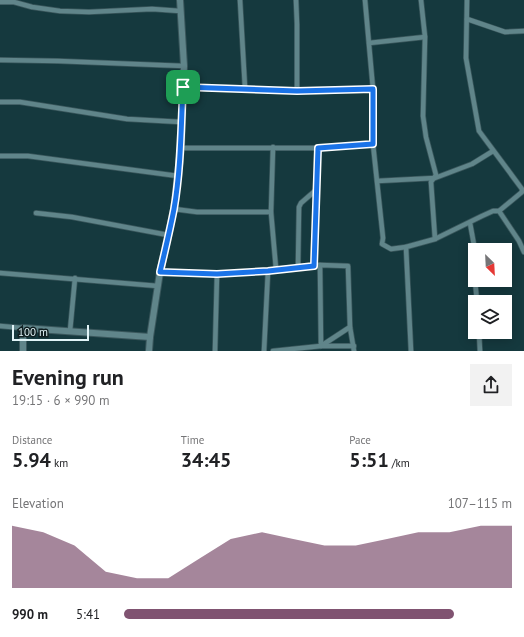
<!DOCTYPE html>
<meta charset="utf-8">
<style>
body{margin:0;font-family:"PT Sans",sans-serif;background:#f2f2f2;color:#202124;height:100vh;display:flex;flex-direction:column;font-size:15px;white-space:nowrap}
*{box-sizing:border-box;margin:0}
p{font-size:13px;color:#757577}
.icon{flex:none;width:22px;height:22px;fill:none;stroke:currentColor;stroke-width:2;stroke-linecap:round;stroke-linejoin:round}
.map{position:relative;height:351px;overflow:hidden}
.panel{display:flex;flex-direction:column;background:#fff;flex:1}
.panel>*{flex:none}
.needle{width:26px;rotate:156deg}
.controls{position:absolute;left:468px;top:243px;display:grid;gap:8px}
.controls a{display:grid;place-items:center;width:44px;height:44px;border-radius:0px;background:#fff;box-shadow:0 2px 10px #0003;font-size:20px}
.scale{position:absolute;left:12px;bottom:10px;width:77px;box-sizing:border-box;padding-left:4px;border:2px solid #e1f4f7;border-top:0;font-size:11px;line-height:14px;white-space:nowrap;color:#e1f4f7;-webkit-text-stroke:3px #0f1e20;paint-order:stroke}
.pin{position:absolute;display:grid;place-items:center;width:34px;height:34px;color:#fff;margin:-17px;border-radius:8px;box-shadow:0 2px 6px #0006}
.round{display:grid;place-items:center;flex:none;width:42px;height:42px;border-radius:0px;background:#f2f2f2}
.headline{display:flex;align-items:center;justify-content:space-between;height:68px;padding:0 12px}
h1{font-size:22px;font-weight:600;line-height:30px}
.metrics{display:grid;grid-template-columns:repeat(3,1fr);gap:6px;height:68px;padding:4px 12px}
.metrics div{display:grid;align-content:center}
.metrics b{font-size:20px;font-weight:600}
.metrics small{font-size:11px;font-weight:400}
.metrics p{font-size:11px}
.chart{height:112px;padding:8px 12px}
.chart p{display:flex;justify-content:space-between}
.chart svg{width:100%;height:72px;margin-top:4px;fill:#805371;opacity:.7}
ul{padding:0 12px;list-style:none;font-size:13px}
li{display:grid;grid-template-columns:64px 48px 1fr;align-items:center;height:30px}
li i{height:10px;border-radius:5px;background:#805371}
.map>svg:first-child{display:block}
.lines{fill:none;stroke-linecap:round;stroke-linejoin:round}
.minor-casing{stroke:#3a575c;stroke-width:6}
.tertiary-casing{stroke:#3a575c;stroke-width:8}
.minor{stroke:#60858a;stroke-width:4.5}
.tertiary{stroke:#60858a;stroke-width:6}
.route-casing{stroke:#fff;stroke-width:8}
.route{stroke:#1a73e8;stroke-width:5}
</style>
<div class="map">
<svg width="524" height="351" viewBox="0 0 524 351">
<rect width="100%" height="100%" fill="#15393e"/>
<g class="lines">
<!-- minor casing -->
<g class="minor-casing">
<g id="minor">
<polyline points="240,0 245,88"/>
<polyline points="296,0 297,24 297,91"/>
<polyline points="365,0 373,89 373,144 383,238 382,244 391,249 406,247"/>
<polyline points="421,0 425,37 423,116 426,137 436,175 431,182 435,239"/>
<polyline points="467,0 466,58 479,131 522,189 522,192 499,211"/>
<polyline points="0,2 14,2 32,7 60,11 89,12 152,9 180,11"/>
<polyline points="467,19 505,32 524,31"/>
<polyline points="369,43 425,37"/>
<polyline points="0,60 58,61 184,66"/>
<polyline points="183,87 297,91 373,89"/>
<polyline points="0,102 20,102 127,119 181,122"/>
<polyline points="273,147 271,212 276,269"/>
<polyline points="181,148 318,148 373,144"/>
<polyline points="0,156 28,156 178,176"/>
<polyline points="377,181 435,178 472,164 493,151"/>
<polyline points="174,209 197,212 271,212"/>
<polyline points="36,213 72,217 168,235"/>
<polyline points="470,223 474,245 473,258 475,279"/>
<polyline points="320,265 321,346"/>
<polyline points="314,266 318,148"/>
<polyline points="298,267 299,207 301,203 316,190"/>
<polyline points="160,272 217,274 268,271 320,265 348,266 350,327 354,351"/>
<polyline points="0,273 158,286"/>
<polyline points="475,280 477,302"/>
<polyline points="0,326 23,328"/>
<polyline points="70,331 75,278"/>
<polyline points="479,332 480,351"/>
<polyline points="321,346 350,327"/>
<polyline points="215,351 217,274"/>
<polyline points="264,351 268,271"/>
<polyline points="273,351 321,346 354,346"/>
<polyline points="411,351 406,247 435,239 482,216 493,211 499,211 519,241 524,252"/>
</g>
</g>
<!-- tertiary casing -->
<g class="tertiary-casing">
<g id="tertiary">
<polyline points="23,351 23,328 150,337"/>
<polyline points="149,351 150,337 160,272 174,209 181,148 184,66 180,0"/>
</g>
</g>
<!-- minor -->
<use href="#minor" class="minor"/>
<!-- tertiary -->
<use href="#tertiary" class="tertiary"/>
</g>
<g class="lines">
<!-- route casing -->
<g class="route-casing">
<path id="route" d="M183 87 297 91 373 89V144L318 148 314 266 268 271 217 274 160 272C165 251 170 230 174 209 181 169 181 127 183 87Z"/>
</g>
<!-- route -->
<use href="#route" class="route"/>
</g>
</svg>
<div class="controls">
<a><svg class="needle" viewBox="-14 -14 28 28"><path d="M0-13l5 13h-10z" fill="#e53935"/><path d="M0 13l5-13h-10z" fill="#757577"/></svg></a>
<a><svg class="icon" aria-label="layers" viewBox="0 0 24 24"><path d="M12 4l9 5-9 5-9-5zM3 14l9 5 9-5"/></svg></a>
</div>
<div class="scale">100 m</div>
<div class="pin" style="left:183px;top:87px;background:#1e9e55"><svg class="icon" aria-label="arrive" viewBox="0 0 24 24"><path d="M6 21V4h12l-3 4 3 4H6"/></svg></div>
</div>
<section class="panel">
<div class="headline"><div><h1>Evening run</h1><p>19:15 · 6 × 990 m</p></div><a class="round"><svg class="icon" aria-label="share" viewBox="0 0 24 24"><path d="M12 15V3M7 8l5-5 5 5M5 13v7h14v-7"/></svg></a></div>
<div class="metrics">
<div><p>Distance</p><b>5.94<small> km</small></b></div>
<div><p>Time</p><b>34:45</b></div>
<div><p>Pace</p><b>5:51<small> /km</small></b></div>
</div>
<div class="chart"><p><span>Elevation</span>107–115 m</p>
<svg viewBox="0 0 160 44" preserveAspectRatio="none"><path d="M0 44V6L10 10L20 18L30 34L40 38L50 38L60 26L70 14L80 10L90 14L100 18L110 18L120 14L130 10L140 10L150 6L160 6V44z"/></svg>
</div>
<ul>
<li><b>990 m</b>5:41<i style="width:85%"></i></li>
</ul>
</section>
